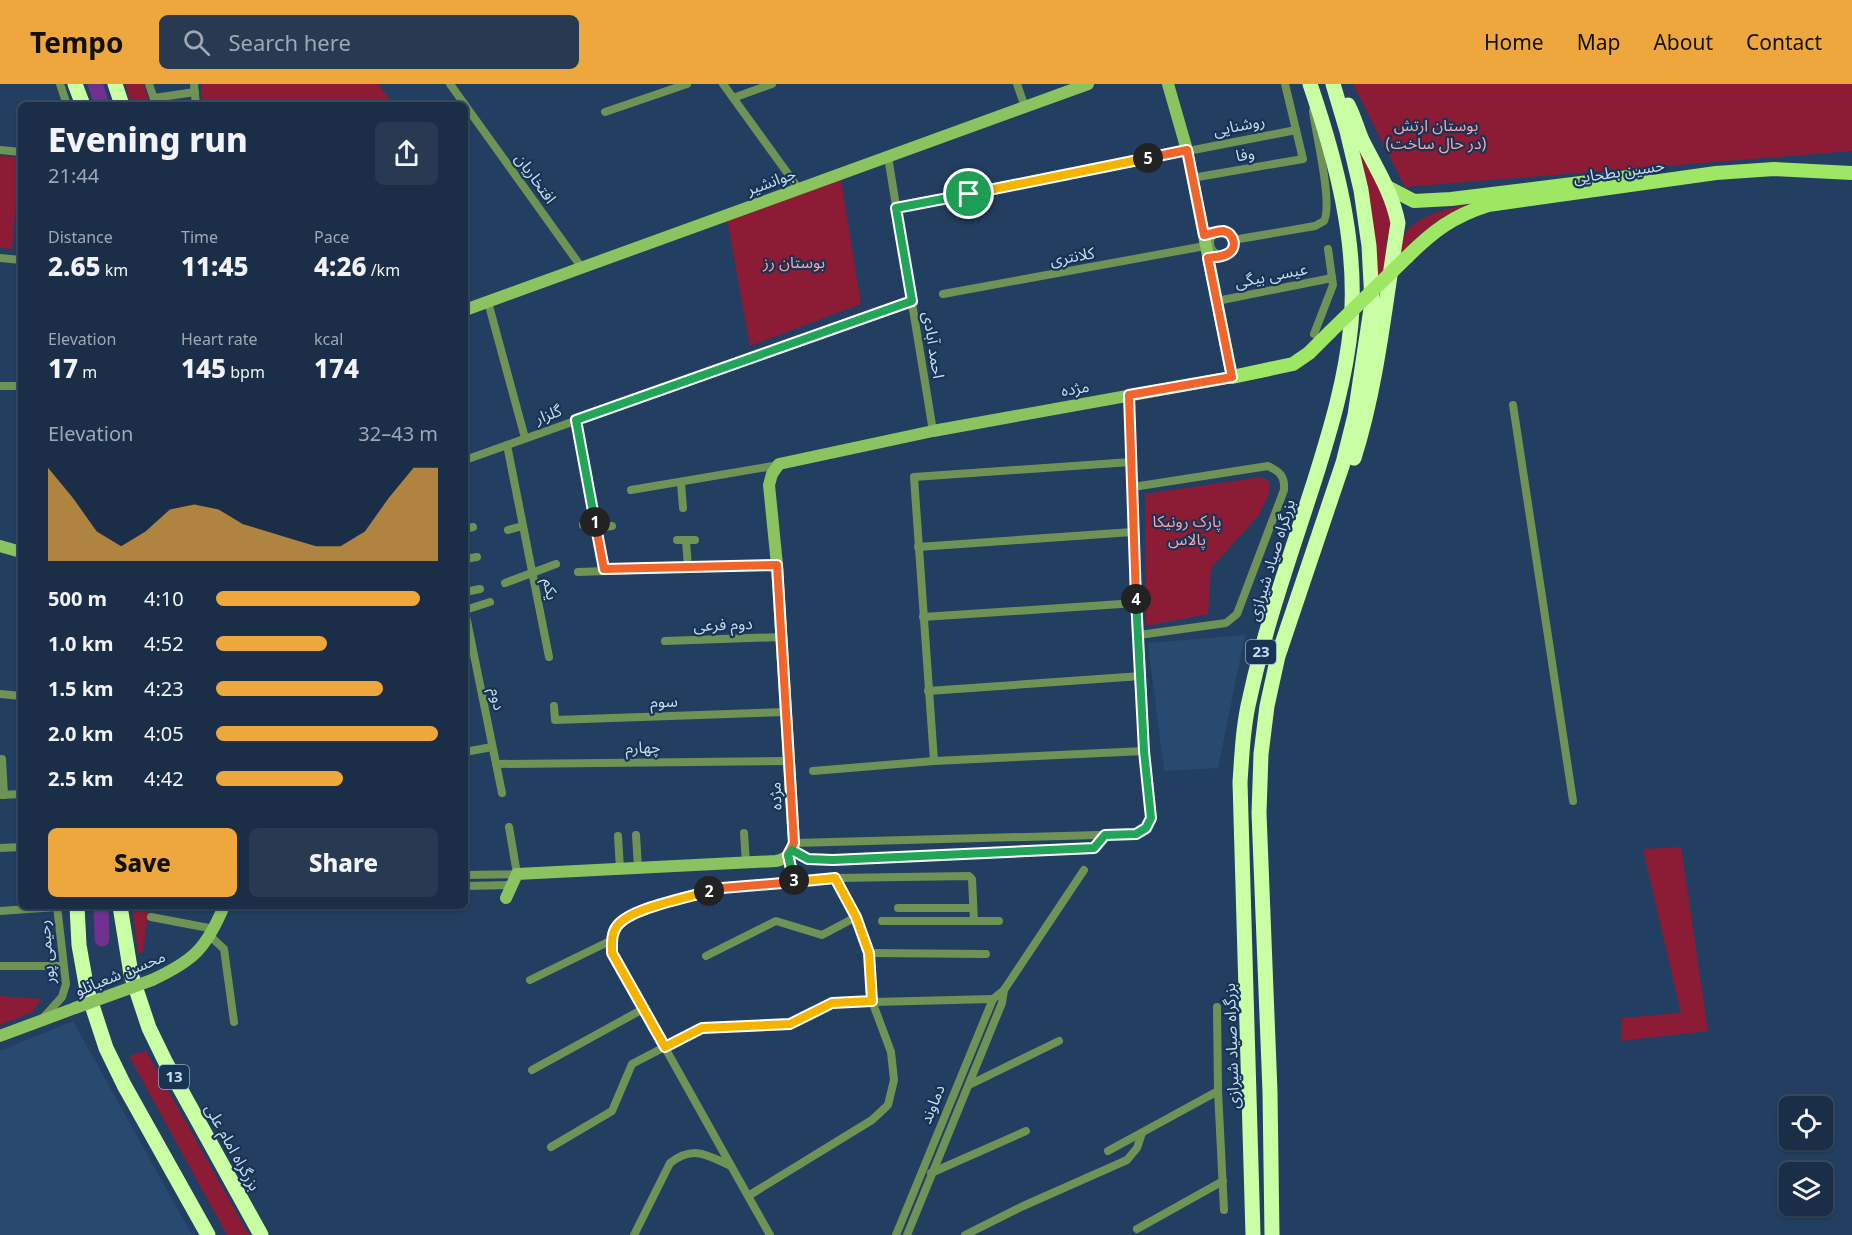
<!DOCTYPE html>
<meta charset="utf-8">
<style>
body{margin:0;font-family:"Noto Sans","Noto Sans Arabic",sans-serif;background:#273a52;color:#f1f3f6;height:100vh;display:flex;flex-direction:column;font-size:22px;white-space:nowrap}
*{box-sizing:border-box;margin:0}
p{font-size:20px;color:#9fa8b4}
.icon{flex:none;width:33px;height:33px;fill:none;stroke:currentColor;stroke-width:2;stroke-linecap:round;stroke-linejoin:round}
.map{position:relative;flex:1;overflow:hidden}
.details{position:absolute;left:18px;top:18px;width:450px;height:807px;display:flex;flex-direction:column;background:#1a2e48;border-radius:9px;box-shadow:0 2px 4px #0004,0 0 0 2px #384a60}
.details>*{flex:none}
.buttons{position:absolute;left:1779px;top:1012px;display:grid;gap:12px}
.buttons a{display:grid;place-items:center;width:54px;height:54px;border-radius:9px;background:#1a2e48;box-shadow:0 2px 4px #0004,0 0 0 2px #384a60;font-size:30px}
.pin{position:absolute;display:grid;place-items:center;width:51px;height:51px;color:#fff;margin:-26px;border:3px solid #fff;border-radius:50%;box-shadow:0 2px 6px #0007}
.km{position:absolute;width:30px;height:30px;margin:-15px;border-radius:50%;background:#222;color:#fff;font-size:16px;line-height:30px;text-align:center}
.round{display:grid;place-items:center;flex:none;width:63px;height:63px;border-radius:9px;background:#273a52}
.headline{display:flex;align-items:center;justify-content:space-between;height:102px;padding:0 30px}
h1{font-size:33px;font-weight:800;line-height:45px}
.stats{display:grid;grid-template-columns:repeat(3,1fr);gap:9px;height:102px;padding:6px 30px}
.stats div{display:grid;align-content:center}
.stats b{font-size:26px;font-weight:800}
.stats small{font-size:16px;font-weight:400}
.stats p{font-size:16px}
.chart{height:168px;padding:12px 30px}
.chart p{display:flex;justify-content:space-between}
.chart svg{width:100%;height:108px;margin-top:6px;fill:#eea73d;opacity:.7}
.primary-button{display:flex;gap:12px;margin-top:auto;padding:12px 30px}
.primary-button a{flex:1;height:69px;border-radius:9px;background:#eea73d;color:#111;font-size:24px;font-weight:800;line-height:69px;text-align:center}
.primary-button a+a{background:#273a52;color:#f1f3f6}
ul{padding:0 30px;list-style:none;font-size:20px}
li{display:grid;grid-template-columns:96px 72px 1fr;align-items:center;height:45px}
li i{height:15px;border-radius:8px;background:#eea73d}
header{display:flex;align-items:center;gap:36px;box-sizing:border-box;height:84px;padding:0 30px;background:#eea73d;color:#111}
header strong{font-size:28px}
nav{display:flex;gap:33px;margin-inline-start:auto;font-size:21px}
.search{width:420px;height:54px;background:#273a52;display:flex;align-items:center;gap:15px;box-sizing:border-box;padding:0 21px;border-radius:9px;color:#9fa8b4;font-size:22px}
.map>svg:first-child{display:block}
.built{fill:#284a71}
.green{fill:#8c1c36}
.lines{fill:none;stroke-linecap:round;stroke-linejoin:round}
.river{stroke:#6f318d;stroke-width:15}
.street{stroke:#6f9356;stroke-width:8}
.secondary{stroke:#8ac35f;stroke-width:12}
.primary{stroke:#9ee764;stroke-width:14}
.highway{stroke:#cafea5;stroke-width:15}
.secondary-bridge{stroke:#8ac35f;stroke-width:12}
.primary-bridge{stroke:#9ee764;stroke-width:14}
.split-1-casing{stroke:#fff;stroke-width:12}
.split-2-casing{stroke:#fff;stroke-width:12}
.split-3-casing{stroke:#fff;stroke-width:12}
.split-4-casing{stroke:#fff;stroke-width:12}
.split-5-casing{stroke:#fff;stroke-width:12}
.split-6-casing{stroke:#fff;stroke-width:12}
.split-1{stroke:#22a559;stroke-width:8}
.split-2{stroke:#f0652b;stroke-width:8}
.split-3{stroke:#f5b400;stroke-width:8}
.split-4{stroke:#22a559;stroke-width:8}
.split-5{stroke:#f0652b;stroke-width:8}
.split-6{stroke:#f5b400;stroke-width:8}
.labels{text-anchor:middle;stroke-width:4.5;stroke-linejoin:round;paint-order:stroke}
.shield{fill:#173454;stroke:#95aac2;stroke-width:1.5}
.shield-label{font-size:15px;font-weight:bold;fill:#cbdcf1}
.street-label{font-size:16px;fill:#cbdcf1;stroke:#173454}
.park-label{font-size:16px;fill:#fea2ab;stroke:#173454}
</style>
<header>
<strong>Tempo</strong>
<div class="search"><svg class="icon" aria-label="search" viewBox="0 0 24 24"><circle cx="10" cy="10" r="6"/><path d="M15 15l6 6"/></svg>Search here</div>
<nav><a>Home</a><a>Map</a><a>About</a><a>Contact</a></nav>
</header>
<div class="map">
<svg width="1852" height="1151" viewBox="0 0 1852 1151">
<rect width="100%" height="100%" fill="#223e60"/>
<!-- built -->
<g class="built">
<polygon points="1245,551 1218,684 1164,687 1148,559"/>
<polygon points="73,937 192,1151 0,1151 0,967"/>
</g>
<!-- green -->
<g class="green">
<polygon points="125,0 144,0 150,21 131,21"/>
<polygon points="201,0 378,0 394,21 202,21"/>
<polygon points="1353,0 1852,0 1852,67 1405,103"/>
<polygon points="1359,66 1394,131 1386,157 1389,184 1377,196"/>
<polygon points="0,72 20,73 12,165 0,164"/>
<polygon points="841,96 861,220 750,262 727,135"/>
<path d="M1477 119C1440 130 1422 147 1397 175 1399 168 1400 158 1403 152 1414 131 1456 122 1477 119Z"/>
<polygon points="1261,393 1270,398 1269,409 1259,431 1211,484 1208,530 1146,542 1145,410"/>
<polygon points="1681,763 1708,947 1621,957 1622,934 1681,929 1643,765"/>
<polygon points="132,822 149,822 143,868 138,869"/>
<polygon points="0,912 42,915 32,928 0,941"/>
<polygon points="146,967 249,1151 227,1151 129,972"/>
</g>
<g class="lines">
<!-- river -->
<g class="river">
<polyline points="95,0 102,21"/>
<polyline points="101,822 102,855"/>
</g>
<!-- street -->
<g class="street">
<polyline points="60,0 67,21"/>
<polyline points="149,0 156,21"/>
<polyline points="194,0 196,21"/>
<polyline points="450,0 465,21"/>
<polyline points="723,0 799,105"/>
<polyline points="1017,0 1025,23"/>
<polyline points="154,14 195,8"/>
<polyline points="733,14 772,0"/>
<polyline points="465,21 582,184"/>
<polyline points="605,28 687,0"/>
<polyline points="0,66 21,68"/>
<polyline points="888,73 933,347"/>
<polyline points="1192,94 1303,75 1285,0"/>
<polyline points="896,124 1296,46"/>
<circle cx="1222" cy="159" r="12"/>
<path d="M1233 156 1315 142 1324 137C1333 120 1316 50 1313 27"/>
<polyline points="0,174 21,176"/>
<polyline points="943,210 1205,162"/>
<polyline points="1217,217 1332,194"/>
<polyline points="488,218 525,354"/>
<polyline points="1314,250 1333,201 1328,165"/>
<polyline points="0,302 21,302"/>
<polyline points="1513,321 1573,717"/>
<polyline points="576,336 604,485"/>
<polyline points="507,361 549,573"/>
<polyline points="465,376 912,217"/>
<polyline points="681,399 683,424"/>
<path d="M1133 403 1268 382C1280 388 1285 392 1284 406L1237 530 1226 539 1139 551"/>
<polyline points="631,406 779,381"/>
<polyline points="583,441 596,440"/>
<polyline points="596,444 612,442"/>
<polyline points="465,445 473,443"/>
<polyline points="508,446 523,442"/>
<polyline points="677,456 695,456"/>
<polyline points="686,457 688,483"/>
<polyline points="918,463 1132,448"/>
<polyline points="465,475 477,473"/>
<polyline points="578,488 777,481"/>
<polyline points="505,499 556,480"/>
<polyline points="465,508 480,505"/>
<polyline points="465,526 490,518"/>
<polyline points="465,527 502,709"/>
<polyline points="923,533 1136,519"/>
<polyline points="665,557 782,553"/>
<polyline points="928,607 1141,592"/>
<polyline points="0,610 21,612"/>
<polyline points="554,622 555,636 787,628"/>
<polyline points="465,668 492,663"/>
<polyline points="2,675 4,711"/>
<polyline points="934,677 914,393 1131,378"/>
<polyline points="496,680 790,677"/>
<polyline points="813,687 934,677 1144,667"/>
<polyline points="0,711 21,710"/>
<polyline points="744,749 746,779"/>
<polyline points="636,751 638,784"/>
<polyline points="618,752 620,785"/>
<polyline points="794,759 1136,750 1146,744 1151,734 1144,667 1136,519 1129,311"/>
<polyline points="0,764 21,763"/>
<polyline points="792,766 808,775 833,776 1094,763 1105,751"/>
<polyline points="465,791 517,790 509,743"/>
<polyline points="835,794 969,792 972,795 974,837"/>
<polyline points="465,802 512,801"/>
<polyline points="898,824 973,824"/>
<polyline points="0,827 57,823"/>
<polyline points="151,833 214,845"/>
<polyline points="882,837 999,837"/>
<polyline points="210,852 224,865 234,938"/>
<polyline points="869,869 986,870"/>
<polyline points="706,872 776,837 822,851 856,833"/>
<polyline points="0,882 63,882"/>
<polyline points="530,896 612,856"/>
<polyline points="1217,923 1218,1007 1224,1126"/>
<polyline points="44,933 62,913 66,900 57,822"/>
<polyline points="532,986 643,925"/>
<polyline points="969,1001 1059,957"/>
<polyline points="551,1063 612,1027 632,980 701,944 790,940 833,919 993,915"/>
<polyline points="1108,1067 1218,1007"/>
<polyline points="931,1089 1026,1047"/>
<path d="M748 1112 872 1036 888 1021 894 996 891 968 872 917 869 869 856 833 835 794 722 804 637 828C618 837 611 848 612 869L748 1112 770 1151"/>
<polyline points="1137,1145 1223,1097"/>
<path d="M634 1151 670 1079C694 1061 707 1071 731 1082"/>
<polyline points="896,1151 993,915 1004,906 1084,786"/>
<polyline points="907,1151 1002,919 1004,906"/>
<polyline points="965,1151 1021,1123 1127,1076 1137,1064 1142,1049"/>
</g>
<!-- secondary -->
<g class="secondary">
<polyline points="465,226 1088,0"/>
<polyline points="0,462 21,468"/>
<polyline points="788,772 794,798"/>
<path d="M506 814 517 790 776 777C787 775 791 769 794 759L777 481 769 401 772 390 779 380 933 347 1232 293 1187 66 1168 0"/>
<path d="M152 896C193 877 206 865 224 822"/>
<polyline points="0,952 75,924"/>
</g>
<!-- primary -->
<g class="primary">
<polyline points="1389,104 1414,117 1451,115 1645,91"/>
<path d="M1407 173C1433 147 1453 132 1488 121L1716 89 1774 85 1852 89"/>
<polyline points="1232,293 1293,280 1309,269 1330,248"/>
</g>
<!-- highway -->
<g class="highway">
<polyline points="75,0 83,21"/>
<polyline points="115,0 122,21"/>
<path d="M1348 21C1354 32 1357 45 1362 56 1376 84 1392 108 1398 139 1385 218 1378 298 1354 374"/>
<polyline points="77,822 79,861 87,906 106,964 124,1001 208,1151"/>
<polyline points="120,822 131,890 149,944 166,979 261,1151"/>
<path d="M1253 1151 1240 698C1242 670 1243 641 1250 613 1266 539 1292 467 1315 395 1331 344 1346 294 1351 240 1358 159 1336 76 1310 0"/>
<polyline points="1272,1151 1270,1008 1259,729 1261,670 1267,622 1278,572 1343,379 1355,331 1372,218 1369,162 1361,106 1347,47 1333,0"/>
</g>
<!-- secondary-bridge -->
<polyline class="secondary-bridge" points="75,924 152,896"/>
<!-- primary-bridge -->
<polyline class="primary-bridge" points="1330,248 1407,173"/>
</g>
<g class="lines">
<!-- split-1 casing -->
<g class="split-1-casing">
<polyline id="split-1" points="595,438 576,336 912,217 896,124 969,110"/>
</g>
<!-- split-2 casing -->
<g class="split-2-casing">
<polyline id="split-2" points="595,438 604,485 777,481 794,759 788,771 794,798 722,804 709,807"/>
</g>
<!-- split-3 casing -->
<g class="split-3-casing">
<path id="split-3" d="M709 807C687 814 630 824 617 842 611 850 612 859 612 869L665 963 702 944 790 940 832 919 872 917 869 869 856 833 835 794 794 798V796"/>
</g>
<!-- split-4 casing -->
<g class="split-4-casing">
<polyline id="split-4" points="794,796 788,771 792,766 808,775 833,776 1094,764 1105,751 1136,750 1146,744 1151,734 1144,667 1136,515"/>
</g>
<!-- split-5 casing -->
<g class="split-5-casing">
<path id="split-5" d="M1136 515 1129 311 1232 293 1208 174C1214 173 1222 173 1227 170 1238 165 1235 149 1223 147 1218 147 1210 150 1204 151L1187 66 1148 74"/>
</g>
<!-- split-6 casing -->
<g class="split-6-casing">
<polyline id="split-6" points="969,110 1148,74"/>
</g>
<!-- split-1 -->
<use href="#split-1" class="split-1"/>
<!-- split-2 -->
<use href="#split-2" class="split-2"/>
<!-- split-3 -->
<use href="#split-3" class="split-3"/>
<!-- split-4 -->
<use href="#split-4" class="split-4"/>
<!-- split-5 -->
<use href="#split-5" class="split-5"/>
<!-- split-6 -->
<use href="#split-6" class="split-6"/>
</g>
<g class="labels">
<!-- shield labels -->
<g class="shield">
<rect x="1246" y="556" width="30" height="24" rx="4.5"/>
<rect x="159" y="981" width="30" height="24" rx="4.5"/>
</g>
<g class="shield-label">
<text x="1261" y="573">23</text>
<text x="174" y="998">13</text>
</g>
<!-- street labels -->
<g class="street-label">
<text transform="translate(1239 41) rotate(-11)" y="6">روشنایی</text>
<text transform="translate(1245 70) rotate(-10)" y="6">وفا</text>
<text transform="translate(1619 87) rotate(-8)" y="6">حسین بطحایی</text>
<text transform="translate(536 94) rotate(54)" y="6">افتخاریان</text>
<text transform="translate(771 97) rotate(-20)" y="6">جوانشیر</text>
<text transform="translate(1072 172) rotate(-10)" y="6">کلانتری</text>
<text transform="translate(1271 191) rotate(-11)" y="6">عیسی بیگی</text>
<text transform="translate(934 261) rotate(81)" y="6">احمد آبادی</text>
<text transform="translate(1075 304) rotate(-10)" y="6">مژده</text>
<text transform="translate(548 330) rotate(-20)" y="6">گلزار</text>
<text transform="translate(1271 476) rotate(-73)" y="6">بزرگراه صیاد شیرازی</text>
<text transform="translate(551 505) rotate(79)" y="6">یکم</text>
<text transform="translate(723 540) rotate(-2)" y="6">دوم فرعی</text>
<text transform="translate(498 615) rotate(79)" y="6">دوم</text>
<text transform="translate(664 617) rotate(-2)" y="6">سوم</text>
<text transform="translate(643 663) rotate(-1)" y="6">چهارم</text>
<text transform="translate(775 712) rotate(-92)" y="6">مژده</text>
<text transform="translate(46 868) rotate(-95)" y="6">رحیمی پور</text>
<text transform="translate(120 889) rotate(-22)" y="6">محسن شعبانلو</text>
<text transform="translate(1231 962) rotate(-92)" y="6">بزرگراه صیاد شیرازی</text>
<text transform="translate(932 1020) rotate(-68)" y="6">دماوند</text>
<text transform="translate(233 1063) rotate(61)" y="6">بزرگراه امام علی</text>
</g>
<!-- park labels -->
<g class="park-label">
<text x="1436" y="47">بوستان ارتش<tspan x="1436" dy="18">(در حال ساخت)</tspan></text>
<text x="794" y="184">بوستان رز</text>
<text x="1187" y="443">پارک رونیکا<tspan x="1187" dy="18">پالاس</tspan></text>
</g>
</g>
</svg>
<div class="buttons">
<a><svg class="icon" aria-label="locate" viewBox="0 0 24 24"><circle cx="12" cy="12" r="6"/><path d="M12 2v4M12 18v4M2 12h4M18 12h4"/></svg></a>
<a><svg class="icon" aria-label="layers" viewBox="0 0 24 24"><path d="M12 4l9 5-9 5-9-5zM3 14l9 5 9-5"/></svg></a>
</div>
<div class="pin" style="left:969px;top:110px;background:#1e9e55"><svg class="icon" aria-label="arrive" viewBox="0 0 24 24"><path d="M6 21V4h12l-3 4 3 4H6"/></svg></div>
<b class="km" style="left:595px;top:438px">1</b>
<b class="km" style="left:709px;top:807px">2</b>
<b class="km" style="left:794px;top:796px">3</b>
<b class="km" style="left:1136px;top:515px">4</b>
<b class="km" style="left:1148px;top:74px">5</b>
<section class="details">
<div class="headline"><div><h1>Evening run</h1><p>21:44</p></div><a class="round"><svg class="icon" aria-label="share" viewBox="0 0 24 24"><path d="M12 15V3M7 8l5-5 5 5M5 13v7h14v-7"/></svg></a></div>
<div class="stats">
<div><p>Distance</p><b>2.65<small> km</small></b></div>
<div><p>Time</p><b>11:45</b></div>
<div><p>Pace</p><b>4:26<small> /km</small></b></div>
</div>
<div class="stats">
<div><p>Elevation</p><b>17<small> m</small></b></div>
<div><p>Heart rate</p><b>145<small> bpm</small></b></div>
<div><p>kcal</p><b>174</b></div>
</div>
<div class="chart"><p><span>Elevation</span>32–43 m</p>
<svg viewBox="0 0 160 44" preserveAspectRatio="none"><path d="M0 44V6L10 18L20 32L30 38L40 32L50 23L60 21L70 23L80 29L90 32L100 35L110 38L120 38L130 32L140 18L150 6L160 6V44z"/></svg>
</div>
<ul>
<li><b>500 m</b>4:10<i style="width:92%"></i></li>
<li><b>1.0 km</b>4:52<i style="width:50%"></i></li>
<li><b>1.5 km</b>4:23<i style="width:75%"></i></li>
<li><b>2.0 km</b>4:05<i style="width:100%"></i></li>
<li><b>2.5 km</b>4:42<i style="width:57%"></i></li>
</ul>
<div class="primary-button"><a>Save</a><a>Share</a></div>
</section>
</div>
